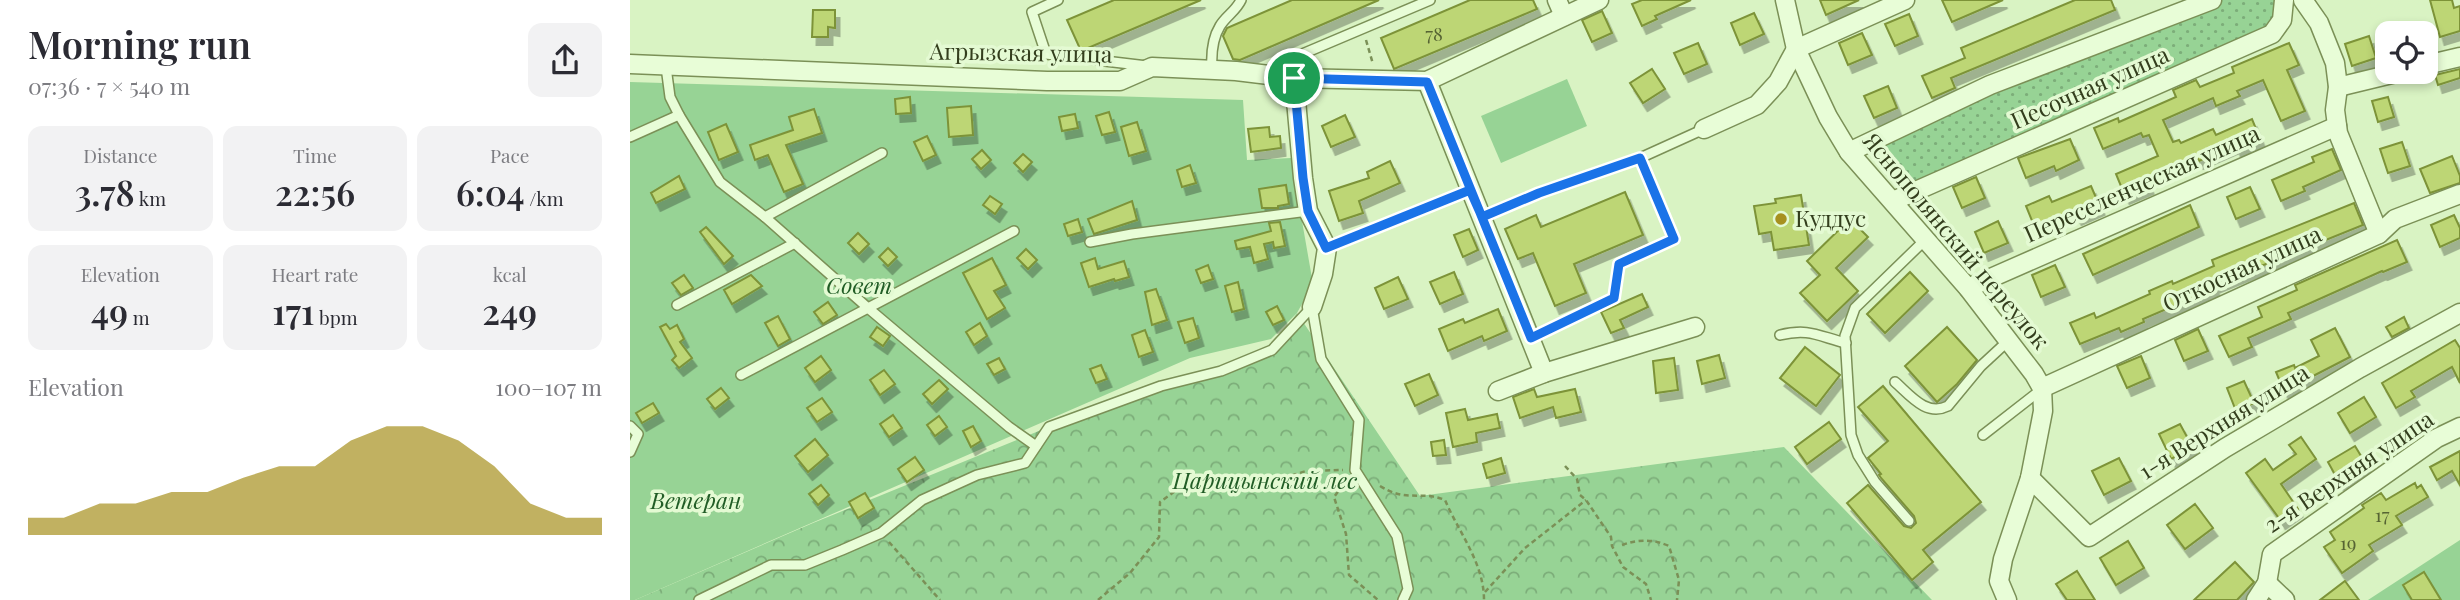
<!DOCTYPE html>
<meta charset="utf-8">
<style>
body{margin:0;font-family:"Playfair Display",serif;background:#f2f2f3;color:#2b2b33;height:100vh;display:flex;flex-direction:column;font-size:26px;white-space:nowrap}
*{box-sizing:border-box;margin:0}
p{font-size:23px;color:#7c7c81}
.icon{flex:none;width:38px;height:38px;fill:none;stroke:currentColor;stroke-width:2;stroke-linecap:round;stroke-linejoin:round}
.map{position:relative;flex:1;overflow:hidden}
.side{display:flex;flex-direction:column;background:#fff;width:630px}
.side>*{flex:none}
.fabs{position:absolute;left:1745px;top:21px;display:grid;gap:14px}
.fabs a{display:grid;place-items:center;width:63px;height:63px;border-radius:14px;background:#fff;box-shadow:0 4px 10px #0003;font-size:35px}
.pin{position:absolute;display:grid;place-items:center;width:60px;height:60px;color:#fff;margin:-30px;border:4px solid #fff;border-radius:50%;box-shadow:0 2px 7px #0007}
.round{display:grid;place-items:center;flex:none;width:74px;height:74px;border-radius:14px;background:#f2f2f3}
.overview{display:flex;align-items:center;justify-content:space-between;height:119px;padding:0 28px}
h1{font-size:38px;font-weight:600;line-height:52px}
.stats{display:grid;grid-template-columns:repeat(3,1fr);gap:10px;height:119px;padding:7px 28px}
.stats div{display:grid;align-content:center;border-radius:14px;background:#f2f2f3;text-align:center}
.stats b{font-size:35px;font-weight:600}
.stats small{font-size:19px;font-weight:400}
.stats p{font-size:19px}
.chart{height:196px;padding:14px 28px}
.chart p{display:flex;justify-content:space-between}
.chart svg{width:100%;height:126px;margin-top:7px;fill:#a7911f;opacity:.7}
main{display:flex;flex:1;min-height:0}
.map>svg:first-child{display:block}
.green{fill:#97d395}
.forest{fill:url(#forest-crowns)}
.park{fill:url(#park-dots)}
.building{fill:#bdd674;stroke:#7d9339;stroke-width:2;filter:url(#shadow)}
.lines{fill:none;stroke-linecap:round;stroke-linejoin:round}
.lane-casing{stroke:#7b9057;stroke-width:12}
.street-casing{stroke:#7b9057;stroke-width:21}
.path{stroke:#7b9057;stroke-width:2.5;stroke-dasharray:5 3.5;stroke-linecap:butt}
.lane{stroke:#e8fdd7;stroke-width:9}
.street{stroke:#e8fdd7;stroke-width:18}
.route-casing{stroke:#fff;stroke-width:14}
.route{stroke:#1a73e8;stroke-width:9}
.poi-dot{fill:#a7911f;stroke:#e4fad3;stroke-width:2.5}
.labels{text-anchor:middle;stroke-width:7;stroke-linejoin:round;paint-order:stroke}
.number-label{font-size:19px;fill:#566433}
.street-label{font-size:23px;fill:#333e1d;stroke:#e4fad3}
.poi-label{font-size:23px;fill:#333e1d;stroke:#e4fad3;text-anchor:start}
.park-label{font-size:23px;font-style:italic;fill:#215d26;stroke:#e4fad3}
</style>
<main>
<section class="side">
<div class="overview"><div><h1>Morning run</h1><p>07:36 · 7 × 540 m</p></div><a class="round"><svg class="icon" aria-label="share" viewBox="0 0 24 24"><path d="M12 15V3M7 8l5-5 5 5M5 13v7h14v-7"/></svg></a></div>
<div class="stats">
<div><p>Distance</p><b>3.78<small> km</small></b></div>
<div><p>Time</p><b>22:56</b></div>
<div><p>Pace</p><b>6:04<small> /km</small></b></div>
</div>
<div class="stats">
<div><p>Elevation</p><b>49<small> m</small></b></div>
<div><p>Heart rate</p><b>171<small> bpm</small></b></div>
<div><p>kcal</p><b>249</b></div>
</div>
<div class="chart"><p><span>Elevation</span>100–107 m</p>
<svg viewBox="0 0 160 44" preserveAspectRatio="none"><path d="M0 44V38L10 38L20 33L30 33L40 29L50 29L60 24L70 20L80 20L90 11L100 6L110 6L120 11L130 20L140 33L150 38L160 38V44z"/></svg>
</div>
</section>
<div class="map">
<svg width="1830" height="600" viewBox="0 0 1830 600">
<defs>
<pattern id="forest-crowns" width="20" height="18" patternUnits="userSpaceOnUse" patternTransform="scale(1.75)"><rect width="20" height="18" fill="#97d395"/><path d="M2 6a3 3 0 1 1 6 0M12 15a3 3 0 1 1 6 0" fill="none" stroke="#7cad79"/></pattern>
<pattern id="park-dots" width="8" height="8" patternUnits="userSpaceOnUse" patternTransform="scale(1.75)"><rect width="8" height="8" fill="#97d395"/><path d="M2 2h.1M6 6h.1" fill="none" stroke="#7cad79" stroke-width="1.8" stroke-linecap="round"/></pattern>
<filter id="shadow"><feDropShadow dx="4.5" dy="8" stdDeviation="0" flood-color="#0004"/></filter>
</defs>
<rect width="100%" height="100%" fill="#d9f3c3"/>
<!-- green -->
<g class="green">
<polygon points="937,79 957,126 871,163 851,116"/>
<polygon points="0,82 613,100 617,160 661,158 683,284 667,313 641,339 560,358 5,600 0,600"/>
<polygon points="1830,540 1830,600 1738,600"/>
</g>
<!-- forest -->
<polygon class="forest" points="667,313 790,496 1154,447 1302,600 5,600 183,523 426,424 642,350"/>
<!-- park -->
<polygon class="park" points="1577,0 1659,0 1656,21 1283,194 1228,142"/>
<!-- building -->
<g class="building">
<polygon points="484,0 571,0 451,51 437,20"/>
<polygon points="662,0 749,0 610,60 603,59 593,36 597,28"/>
<polygon points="840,0 903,0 907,9 764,69 751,38"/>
<polygon points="1012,0 1061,0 1025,16 1027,19 1012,26 1002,4"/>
<polygon points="1190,0 1229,0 1196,15"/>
<polygon points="1312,0 1373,0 1322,22"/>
<polygon points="1445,0 1481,0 1485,10 1321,78 1325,88 1302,98 1292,76 1335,58 1331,48"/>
<polygon points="1800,0 1822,0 1824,8 1830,6 1830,31 1810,37"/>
<polygon points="183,10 205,10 205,28 198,27 198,37 182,37"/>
<polygon points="972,11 982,33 962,42 952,20"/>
<polygon points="1124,13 1134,34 1110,45 1101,23"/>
<polygon points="1279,14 1288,36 1265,46 1255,24"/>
<polygon points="1232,33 1242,55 1218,65 1209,43"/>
<polygon points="1739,36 1746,58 1722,66 1715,44"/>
<polygon points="1068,43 1077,64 1054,74 1044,53"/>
<polygon points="1659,43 1669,65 1657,70 1675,111 1651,121 1633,80 1607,91 1610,96 1586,106 1583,98 1533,120 1543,142 1549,140 1551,143 1583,129 1586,135 1622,119 1631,141 1607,151 1605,145 1569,161 1567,157 1516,179 1519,186 1495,196 1486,174 1528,156 1519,135 1513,137 1511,133 1473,149 1464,128 1488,118 1489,122 1546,97 1543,90 1566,80 1570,87 1604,73 1602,67"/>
<polygon points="1022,69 1035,89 1013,103 1000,83"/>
<polygon points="1830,69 1830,78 1808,85 1805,75"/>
<polygon points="1258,86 1267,108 1244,118 1234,96"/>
<polygon points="280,97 281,113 266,114 265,99"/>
<polygon points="1758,97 1764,117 1748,122 1742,101"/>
<polygon points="341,106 343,135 319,137 317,108"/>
<polygon points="184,109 192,133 156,145 173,184 154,192 138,155 125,160 120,145 163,130 159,117"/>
<polygon points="479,112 485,132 472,135 466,116"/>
<polygon points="445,114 448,128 432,131 429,117"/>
<polygon points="715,115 725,137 701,147 692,126"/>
<polygon points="507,122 516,151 499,156 491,127"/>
<polygon points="96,124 108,152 89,160 78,132"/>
<polygon points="639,127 640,137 650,136 651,148 621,152 618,129"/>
<polygon points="297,136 306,155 293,161 284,142"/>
<polygon points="1440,139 1449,160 1426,171 1424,166 1396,178 1388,158"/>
<polygon points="1772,142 1780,166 1758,173 1750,149"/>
<polygon points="1702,149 1711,170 1673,187 1675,191 1651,201 1642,180 1684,162 1682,157"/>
<polygon points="352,150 361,160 351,169 342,159"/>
<polygon points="393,154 402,162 393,172 384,163"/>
<polygon points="1822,156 1830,176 1830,183 1800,193 1790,169"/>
<polygon points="760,161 770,183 729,201 733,213 709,221 699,191 739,178 737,172"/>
<polygon points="560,165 566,183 552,187 547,170"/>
<polygon points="49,176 55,189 26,203 21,193"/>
<polygon points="1346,177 1355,198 1332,208 1323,187"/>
<polygon points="656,185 659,204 648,206 648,208 632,208 629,189"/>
<polygon points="1461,186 1470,207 1447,217 1444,211 1405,228 1396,206 1419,196 1422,202"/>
<polygon points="1620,187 1630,209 1606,219 1597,197"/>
<polygon points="995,192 1013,235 944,264 956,293 925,306 903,253 888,259 875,229 906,215 911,227"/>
<polygon points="1171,195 1179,245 1144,250 1141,232 1129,234 1124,206 1146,203 1145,199"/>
<polygon points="360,196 372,204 365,214 353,205"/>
<polygon points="502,201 507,220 464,234 458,219"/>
<polygon points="1724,203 1733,225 1584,285 1586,291 1563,301 1562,298 1513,319 1514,322 1491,332 1489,328 1450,344 1440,323 1464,313 1466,318 1520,294 1519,291 1542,281 1543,284 1584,266 1582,260"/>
<polygon points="1560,205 1569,227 1463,275 1453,254"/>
<polygon points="1824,215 1830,228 1830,238 1810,247 1801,225"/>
<polygon points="448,219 452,232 438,236 434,224"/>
<polygon points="1220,219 1238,237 1206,268 1228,291 1197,321 1170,293 1190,275 1177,261"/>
<polygon points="1368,221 1378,243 1354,253 1345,232"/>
<polygon points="650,222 655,246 644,248 643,242 634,244 638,259 624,263 620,247 607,249 605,241 641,231 639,223"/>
<polygon points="76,227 103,256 94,264 70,232"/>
<polygon points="839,229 848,250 833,257 824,235"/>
<polygon points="228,233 239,244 229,254 218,243"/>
<polygon points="1767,240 1777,262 1753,272 1752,271 1658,313 1661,319 1618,338 1622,347 1599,357 1589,336 1632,317 1628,307 1667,290 1665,285"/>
<polygon points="258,248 267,257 258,266 249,257"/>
<polygon points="396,249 407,260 398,269 387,258"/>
<polygon points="362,258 376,285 364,291 375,308 357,319 333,273"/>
<polygon points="465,258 468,269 494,261 499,277 485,281 484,279 459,287 451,263"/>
<polygon points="578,265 583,279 571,283 566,270"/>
<polygon points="1425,265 1435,287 1411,297 1402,275"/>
<polygon points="824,272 833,294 810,304 800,282"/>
<polygon points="1280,272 1298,291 1255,333 1237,314"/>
<polygon points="54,275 63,288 51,295 42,283"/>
<polygon points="121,275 132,286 102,304 94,290"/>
<polygon points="768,277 778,299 754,309 745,288"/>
<polygon points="608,282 614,309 602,312 595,286"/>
<polygon points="526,289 537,320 522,325 515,292"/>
<polygon points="1012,294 1018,307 990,320 994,328 981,333 971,312"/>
<polygon points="198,302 207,315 193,324 184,312"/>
<polygon points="647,306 654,320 643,325 636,312"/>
<polygon points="868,309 877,331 854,341 852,336 818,351 809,329 833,319 835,323"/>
<polygon points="148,316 160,339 148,346 135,323"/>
<polygon points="1774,317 1779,328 1762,337 1756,327"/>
<polygon points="563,318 569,338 555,343 548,322"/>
<polygon points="350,323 357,336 344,345 336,332"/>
<polygon points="36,324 40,329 47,325 54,339 50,342 62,358 49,368 42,360 46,356 30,327"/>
<polygon points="247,327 260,336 253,346 240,337"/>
<polygon points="1317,327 1347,360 1327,384 1307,402 1275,366"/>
<polygon points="1705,328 1720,357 1654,391 1646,372 1664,365 1665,368 1689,356 1681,340"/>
<polygon points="1568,329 1578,351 1554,361 1545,340"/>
<polygon points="515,330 523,352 509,357 502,335"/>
<polygon points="1825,340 1830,348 1830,383 1822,367 1781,391 1785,397 1766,408 1752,383"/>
<polygon points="1175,347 1210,375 1186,406 1150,378"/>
<polygon points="1089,355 1095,378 1072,384 1067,361"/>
<polygon points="191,356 201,370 185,382 175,368"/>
<polygon points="1511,356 1520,378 1497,388 1487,366"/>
<polygon points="369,358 375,369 364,375 357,364"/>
<polygon points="1044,358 1048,390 1026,393 1023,361"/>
<polygon points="471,365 477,379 466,383 460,369"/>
<polygon points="254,370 265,384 250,395 240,380"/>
<polygon points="799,374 808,395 785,406 775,384"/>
<polygon points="309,380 318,389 302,404 293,394"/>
<polygon points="1614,381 1624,403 1606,411 1597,388"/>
<polygon points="1253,386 1351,502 1293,550 1303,562 1282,580 1217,503 1238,485 1274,526 1281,528 1286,523 1284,516 1251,478 1249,475 1251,474 1238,458 1258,441 1228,407"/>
<polygon points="91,388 99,398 85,409 77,399"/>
<polygon points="904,389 907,397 945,389 951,412 926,418 923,407 890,418 883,397"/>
<polygon points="1734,397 1746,417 1720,433 1708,413"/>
<polygon points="192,398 202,412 187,422 177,408"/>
<polygon points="23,403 29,413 12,423 6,413"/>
<polygon points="835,409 838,420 867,414 870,428 846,433 847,442 823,447 816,413"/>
<polygon points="263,415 272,428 259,437 250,424"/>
<polygon points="309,416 317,427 305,436 297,425"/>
<polygon points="1199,422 1211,439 1177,464 1165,447"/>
<polygon points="1550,424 1563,448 1541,459 1529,434"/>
<polygon points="343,426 351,441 341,447 333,431"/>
<polygon points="1671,437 1686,459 1651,484 1668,509 1651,521 1616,473 1635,459 1643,470 1666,454 1659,445"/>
<polygon points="185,439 198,455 178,472 165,456"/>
<polygon points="814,440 816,455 803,456 801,442"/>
<polygon points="1725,446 1737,466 1709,482 1698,462"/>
<polygon points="1830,451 1830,485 1822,471 1807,480 1800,467"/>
<polygon points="285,457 294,470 277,482 268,469"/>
<polygon points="871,458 875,473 857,478 853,464"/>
<polygon points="1489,458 1501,481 1474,495 1462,471"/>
<polygon points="1785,483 1787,488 1791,485 1798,497 1766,516 1772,525 1739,545 1743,551 1712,573 1694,547 1705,540 1700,532 1734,508 1732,505 1751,493 1756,500"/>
<polygon points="191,485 199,495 188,505 179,494"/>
<polygon points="235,493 244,508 228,518 219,502"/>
<polygon points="1565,504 1583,528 1555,549 1537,525"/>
<polygon points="1498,541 1514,568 1486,585 1470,558"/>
<polygon points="1605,562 1624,582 1607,600 1564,600"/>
<polygon points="1447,571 1465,600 1437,600 1426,584"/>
<polygon points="1794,572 1811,600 1782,600 1773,585"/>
<polygon points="1715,581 1729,600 1690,600"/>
</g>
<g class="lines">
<!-- lane casing -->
<g class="lane-casing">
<g id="lane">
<polyline points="428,0 402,12 416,54 517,66"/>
<polyline points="36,67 40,97 49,115 90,182 135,217 238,308 379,427 406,446"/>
<path d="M582 70C581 55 582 39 590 26 596 16 606 11 611 0"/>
<polyline points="679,78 670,55 800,0"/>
<polyline points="0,137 49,115"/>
<polyline points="909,193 1010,158"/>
<polyline points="135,217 252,153"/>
<polyline points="460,242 502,234 678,211"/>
<polyline points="697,248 840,190"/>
<polyline points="47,305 165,243"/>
<polyline points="682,307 691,359 729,420 725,470 767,536 778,589 773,600"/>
<path d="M1150 335C1179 328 1188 336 1216 343"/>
<polyline points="901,338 984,298 989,264 1044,239 1010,158 1074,129"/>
<polyline points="111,375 384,231"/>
<path d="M1265 382C1280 395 1296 417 1318 406L1351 366 1378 341"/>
<polyline points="0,426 8,434 0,452"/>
<polyline points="1353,435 1412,389"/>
<polyline points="1279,521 1245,482 1228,455 1221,435 1215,336 1225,308 1296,239"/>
<polyline points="69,600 141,565 175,565 212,550 251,533 292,500 347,475 395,463 419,427 531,386 591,371 642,350 682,307"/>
</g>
</g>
<!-- street casing -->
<g class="street-casing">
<g id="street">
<polyline points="927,0 934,16"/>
<polyline points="1155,0 1166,49 1198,117 1219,152 1338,288 1404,374 1412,388 1413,411 1400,478 1373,559 1369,581 1377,600"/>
<polyline points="1673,0 1689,23 1705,63 1708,87 1705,110 1708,133 1749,234"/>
<polyline points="0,64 417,81 490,81 522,67 606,71 664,78 797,81 969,0"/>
<polyline points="1796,65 1830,57"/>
<polyline points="664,78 673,178 678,211 697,248 693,274 682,307"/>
<polyline points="797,81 914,373"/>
<polyline points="1708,87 1770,72"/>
<polyline points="1074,129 1127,105 1148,82 1166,49 1275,0"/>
<polyline points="1219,152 1360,85 1582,0"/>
<polyline points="1263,201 1642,34 1652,20 1654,0"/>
<polyline points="1338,288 1707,126"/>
<polyline points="1412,388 1749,234 1765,219 1830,194"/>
<polyline points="868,391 914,373 1065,327"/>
<polyline points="1400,478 1459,537 1595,448 1730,368 1830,313"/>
<polyline points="1637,583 1655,600"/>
<polyline points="1626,600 1637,583 1642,554 1807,438 1830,427"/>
</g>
</g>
<!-- path -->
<g class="path">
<polyline points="736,40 743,64"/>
<polyline points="867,211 900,198"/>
<polyline points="935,466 947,479 950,495 956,500 981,537 982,546 993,567 1016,584 1021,600"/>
<polyline points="718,478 704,497 716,534 719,575 748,600"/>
<path d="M750 486C777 503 790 490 815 500 829 533 854 563 854 600"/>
<polyline points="259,542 310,600"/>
<path d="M992 545C1009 539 1023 539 1039 546L1049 580 1047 600"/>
<polyline points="855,592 895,548 956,500"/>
<polyline points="468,600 500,573 529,537 530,502 559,481 593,485 632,485 676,471 713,470"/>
</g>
<!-- lane -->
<use href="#lane" class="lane"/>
<!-- street -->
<use href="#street" class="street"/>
</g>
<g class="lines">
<!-- route casing -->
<g class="route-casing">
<polyline id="route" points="664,78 673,178 678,211 696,248 840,190 852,217 909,193 1010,158 1044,239 989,264 984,298 901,338 797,82 664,78"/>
</g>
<!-- route -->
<use href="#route" class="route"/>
</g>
<!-- markers -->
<circle class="poi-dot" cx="1151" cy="219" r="7"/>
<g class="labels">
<!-- number labels -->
<g class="number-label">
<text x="804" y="41">78</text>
<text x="1752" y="522">17</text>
<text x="1718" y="550">19</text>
</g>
<!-- street labels -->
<g class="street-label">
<text transform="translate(391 53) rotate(1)" y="8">Агрызская улица</text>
<text transform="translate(1460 88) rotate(-24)" y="8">Песочная улица</text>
<text transform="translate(1512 184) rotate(-24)" y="8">Переселенческая улица</text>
<text transform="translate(1326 241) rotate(50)" y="8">Яснополянский переулок</text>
<text transform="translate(1612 269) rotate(-25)" y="8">Откосная улица</text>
<text transform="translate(1594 422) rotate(-32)" y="8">1-я Верхняя улица</text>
<text transform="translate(1719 472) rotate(-34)" y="8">2-я Верхняя улица</text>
</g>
<!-- poi labels -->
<g class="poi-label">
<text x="1165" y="227">Куддус</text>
</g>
<!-- park labels -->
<g class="park-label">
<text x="229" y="294">Совет</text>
<text x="635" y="489">Царицынский лес</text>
<text x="66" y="509">Ветеран</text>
</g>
</g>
</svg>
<div class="fabs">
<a><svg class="icon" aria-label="locate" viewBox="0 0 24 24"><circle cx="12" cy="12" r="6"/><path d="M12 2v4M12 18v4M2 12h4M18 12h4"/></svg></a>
</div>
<div class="pin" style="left:664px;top:78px;background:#1e9e55"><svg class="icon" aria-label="arrive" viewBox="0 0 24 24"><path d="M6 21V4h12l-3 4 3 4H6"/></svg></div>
</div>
</main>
